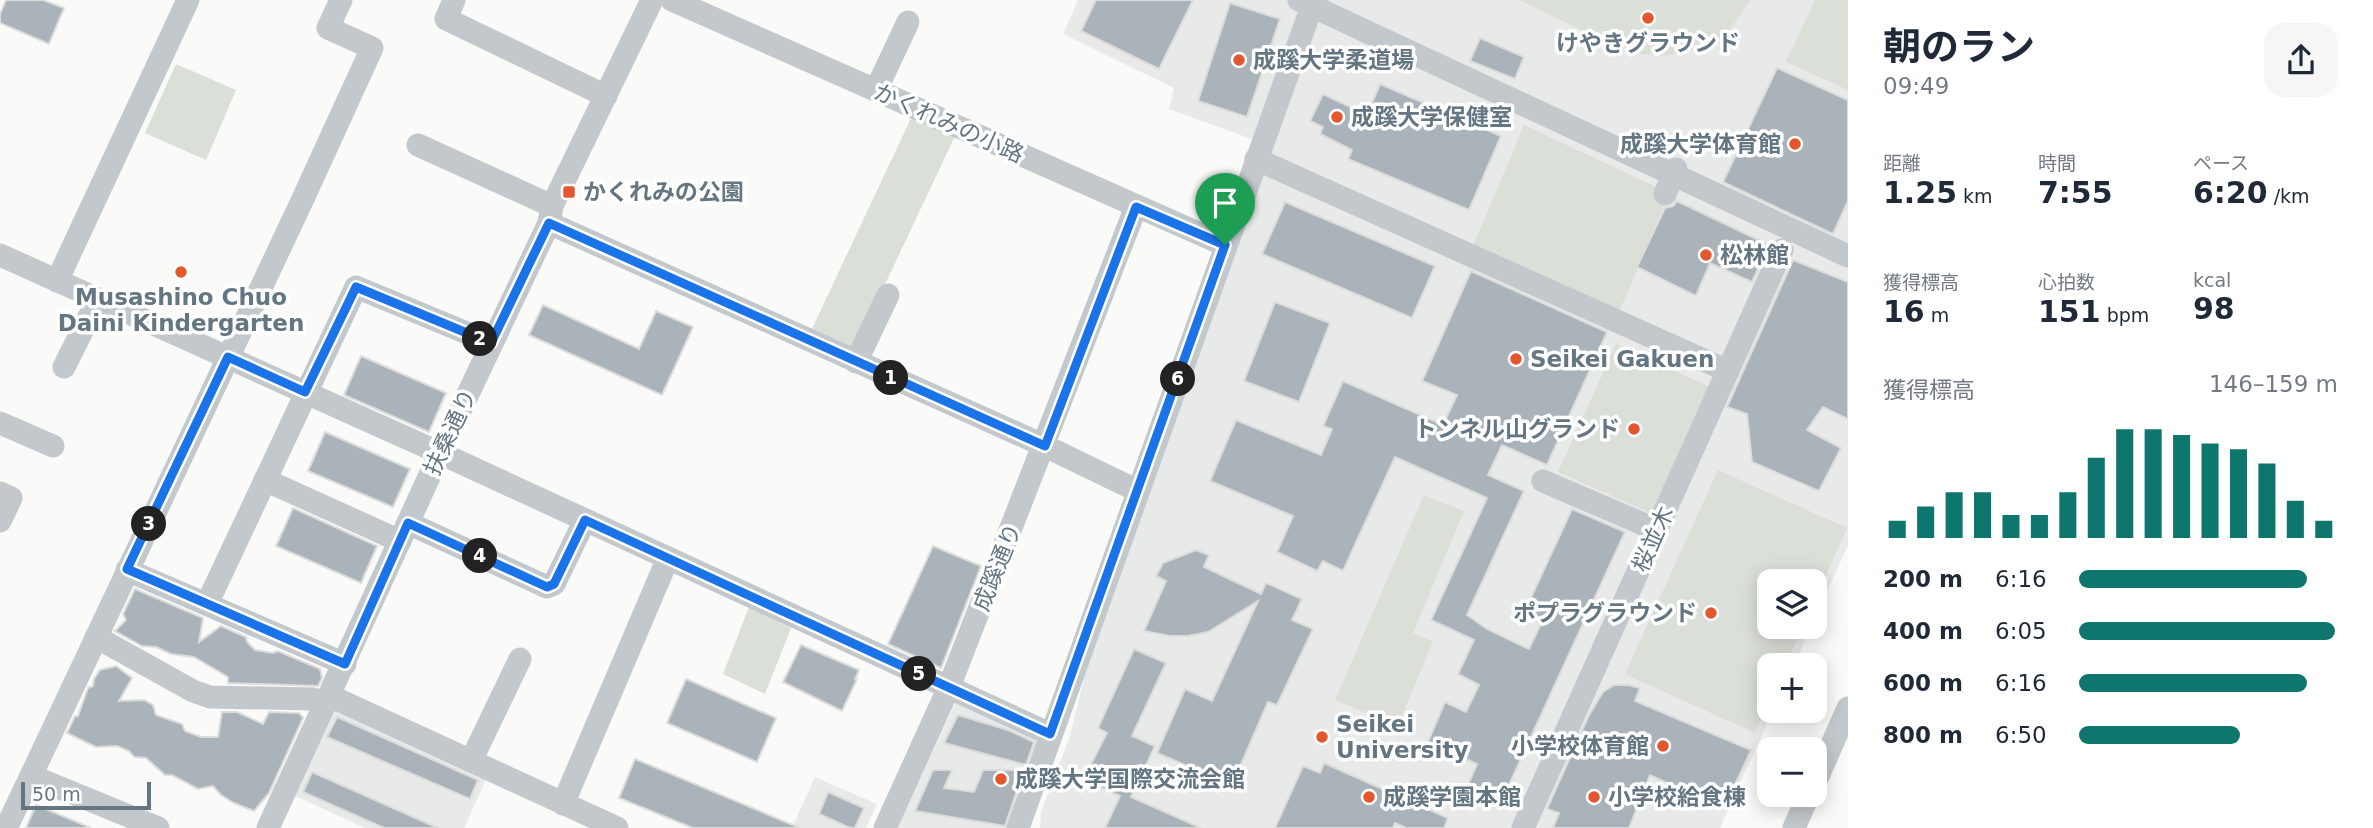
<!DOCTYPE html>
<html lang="ja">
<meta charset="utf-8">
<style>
body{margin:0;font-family:"DejaVu Sans","Noto Sans JP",sans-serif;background:#f6f6f7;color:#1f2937;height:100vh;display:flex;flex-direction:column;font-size:26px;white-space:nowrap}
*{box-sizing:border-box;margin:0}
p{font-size:23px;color:#747a83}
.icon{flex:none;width:38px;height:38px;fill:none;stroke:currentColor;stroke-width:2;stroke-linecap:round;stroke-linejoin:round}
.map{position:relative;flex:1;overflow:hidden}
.panel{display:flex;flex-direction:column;background:#fff;width:525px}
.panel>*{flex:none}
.controls{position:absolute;left:1757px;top:569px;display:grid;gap:14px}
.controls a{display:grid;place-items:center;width:70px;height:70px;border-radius:14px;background:#fff;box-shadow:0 4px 18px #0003;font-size:35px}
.scale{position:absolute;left:21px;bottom:18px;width:130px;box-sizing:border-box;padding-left:7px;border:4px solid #657683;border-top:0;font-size:19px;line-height:24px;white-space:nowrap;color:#657683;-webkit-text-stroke:5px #fff;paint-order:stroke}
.pin{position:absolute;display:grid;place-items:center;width:60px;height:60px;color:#fff;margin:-72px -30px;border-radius:50% 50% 50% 0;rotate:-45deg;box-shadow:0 0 7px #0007}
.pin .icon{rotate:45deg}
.km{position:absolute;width:35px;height:35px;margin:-18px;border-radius:50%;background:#222;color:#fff;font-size:19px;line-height:35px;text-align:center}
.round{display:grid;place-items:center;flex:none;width:74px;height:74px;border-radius:21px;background:#f6f6f7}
.headline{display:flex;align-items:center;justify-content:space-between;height:119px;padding:0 35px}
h1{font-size:38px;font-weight:700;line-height:52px}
.metrics{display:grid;grid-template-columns:repeat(3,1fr);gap:10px;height:119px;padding:7px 35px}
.metrics div{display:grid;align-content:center}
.metrics b{font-size:30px;font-weight:700}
.metrics small{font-size:19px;font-weight:400}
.metrics p{font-size:19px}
.chart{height:196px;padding:14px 35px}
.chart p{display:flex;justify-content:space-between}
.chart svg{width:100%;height:126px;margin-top:7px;stroke:#0f766e;stroke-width:6}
ul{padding:0 35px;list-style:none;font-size:23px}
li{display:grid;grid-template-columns:112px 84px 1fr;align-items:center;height:52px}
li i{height:18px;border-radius:9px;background:#0f766e}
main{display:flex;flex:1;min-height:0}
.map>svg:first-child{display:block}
.built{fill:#e8e9e9}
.green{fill:#dadfd7}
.building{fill:#aab3b9;stroke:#dcdcda;stroke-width:2}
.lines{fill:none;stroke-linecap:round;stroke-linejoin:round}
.minor{stroke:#c3c8cc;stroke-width:23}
.minor-bridge{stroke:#c3c8cc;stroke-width:23}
.route-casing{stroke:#fff;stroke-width:14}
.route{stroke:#1a73e8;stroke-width:9}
.poi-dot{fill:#e4572e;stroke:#fff;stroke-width:2.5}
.labels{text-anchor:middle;stroke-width:7;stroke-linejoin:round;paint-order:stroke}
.poi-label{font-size:23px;font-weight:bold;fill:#657683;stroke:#fff;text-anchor:start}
.street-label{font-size:23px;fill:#657683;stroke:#fff}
</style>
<main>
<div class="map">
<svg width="1848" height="828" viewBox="0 0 1848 828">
<rect width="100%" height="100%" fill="#fafaf8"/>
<!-- built -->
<g class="built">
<polygon points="1078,0 1848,0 1848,545 1815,618 1815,581 1769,581 1769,626 1811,627 1794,665 1769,665 1769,710 1773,711 1720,828 1040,828 1041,812 1070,736 1094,636 1257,141 1169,109 1174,88 1063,34"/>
<polygon points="957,700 1045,735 1017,798 1009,828 897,828"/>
<polygon points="332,706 487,777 464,828 365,828 291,794"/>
<polygon points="815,777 877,804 866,828 792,828"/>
</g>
<!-- green -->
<g class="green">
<polygon points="1519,0 1751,0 1728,32 1699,49 1665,56 1630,53"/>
<polygon points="1815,0 1848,0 1848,90 1786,62"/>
<polygon points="176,64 236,90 206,160 145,133"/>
<polygon points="913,114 956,134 853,352 810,333"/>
<polygon points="1524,125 1669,193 1617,317 1470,253"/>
<polygon points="1616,344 1710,387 1653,514 1558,472"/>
<polygon points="1718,470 1847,528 1815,600 1815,581 1769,581 1769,626 1803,627 1785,665 1769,665 1769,700 1755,733 1625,674"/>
<polygon points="1424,495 1464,511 1413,633 1433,641 1398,726 1335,700"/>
<polygon points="749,607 791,628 765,694 723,674"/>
</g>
<!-- building -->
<g class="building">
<polygon points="6,0 43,0 64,8 49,44 0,23 0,14"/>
<polygon points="1096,0 1193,0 1159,69 1081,31"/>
<polygon points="1230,3 1280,19 1247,117 1198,101"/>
<polygon points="1480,38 1524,57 1515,79 1470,61"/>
<polygon points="1777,68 1848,100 1848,201 1833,234 1723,182"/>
<polygon points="1380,84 1501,136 1469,210 1348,159 1352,150 1320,134 1323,127 1310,121 1323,94 1367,115"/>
<polygon points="1677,201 1769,245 1752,282 1710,263 1696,296 1637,267 1665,208 1673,206"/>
<polygon points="1285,202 1435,266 1412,318 1262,254"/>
<polygon points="1793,260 1848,282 1848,419 1823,407 1807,430 1841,448 1819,491 1752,462 1747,414 1727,407"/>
<polygon points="1471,271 1607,332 1547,465 1502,445 1488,475 1524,491 1467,615 1487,629 1529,649 1541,624 1523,615 1572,509 1625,532 1503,798 1468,785 1477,764 1428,742 1445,702 1466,712 1479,685 1458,674 1474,640 1431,620 1487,498 1395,457 1343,571 1323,561 1317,571 1277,552 1293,516 1210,481 1236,420 1321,455 1332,429 1323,426 1343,381 1443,425 1457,395 1422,381"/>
<polygon points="1275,302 1330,323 1299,402 1244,381"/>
<polygon points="543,305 639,349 656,311 693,327 662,395 529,335"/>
<polygon points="361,356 446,393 429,432 344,395"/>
<polygon points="325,432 410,469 393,507 308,471"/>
<polygon points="293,508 377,546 361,583 276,546"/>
<polygon points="933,546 981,566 941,668 888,644"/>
<polygon points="1196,550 1209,555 1204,567 1261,594 1266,583 1302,599 1292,620 1313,629 1277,705 1268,702 1232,785 1157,753 1185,689 1212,701 1258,601 1208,632 1188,636 1170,636 1144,631 1166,581 1156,576 1163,563"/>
<polygon points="135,589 203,618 199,642 221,626 246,637 247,642 255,650 273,653 278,651 320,669 322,678 318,686 228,683 228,677 194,657 171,654 156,647 142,646 115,631 126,620 123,614"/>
<polygon points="801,645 859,670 855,679 857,679 842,711 783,682"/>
<polygon points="1134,649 1166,663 1132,736 1155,746 1131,797 1201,828 1105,828 1120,796 1083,780 1107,733 1098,728"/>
<polygon points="116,666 132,678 119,701 144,700 153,705 156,715 182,724 185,731 201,737 218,737 222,712 237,712 263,724 269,712 299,713 303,718 269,793 254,811 234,803 221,795 213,786 198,789 172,775 165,775 146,758 134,757 129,751 117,746 96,747 67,733 75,716 78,716 88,688 93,686 94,679 100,670"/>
<polygon points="686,679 776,718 757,762 667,723"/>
<polygon points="1614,685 1628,685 1640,688 1635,701 1751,750 1724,809 1650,775 1629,828 1553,828 1559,813 1547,809 1589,715 1603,692"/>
<polygon points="958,715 1008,730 1034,742 1026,765 944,743"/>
<polygon points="337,717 478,780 470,799 327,737"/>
<polygon points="635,759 800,828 693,828 619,798"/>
<polygon points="1324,763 1448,818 1444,828 1406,828 1395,823 1393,828 1275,828 1303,766 1320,773"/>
<polygon points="933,770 952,770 944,788 974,792 983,770 1024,770 1005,826 915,811"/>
<polygon points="312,772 438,828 384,828 303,792"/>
<polygon points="828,792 864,808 855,828 850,828 819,814"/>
<polygon points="36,805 91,828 26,828"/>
</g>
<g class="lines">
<!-- minor -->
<g class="minor">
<polyline points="454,0 446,19 606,96"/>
<polyline points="672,0 1225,245"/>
<polyline points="1299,0 1848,256"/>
<polyline points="876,90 908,22"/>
<polyline points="418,145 552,206"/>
<polyline points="1256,159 1728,371"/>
<polyline points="549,223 1045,446 1138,491"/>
<polyline points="0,255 440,453 1050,734"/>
<polyline points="57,281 188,0"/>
<polyline points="856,362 888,295"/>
<polyline points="64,367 98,299"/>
<polyline points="0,423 53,446"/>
<polyline points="265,480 400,541"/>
<polyline points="1543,481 1657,530"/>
<polyline points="0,493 11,498 0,521"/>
<polyline points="408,523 547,587 554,584 585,520"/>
<polyline points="127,570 345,664"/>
<polyline points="207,604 356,287 491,343"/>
<polyline points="96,637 193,691 210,697 313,699 327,703"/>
<polyline points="330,696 617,828"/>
<polyline points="471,761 520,659"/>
<polyline points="31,776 301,203 372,48 328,28 341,0"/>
<polyline points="1815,783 1848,708"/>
<polyline points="563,804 668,558"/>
<polyline points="6,828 31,776 158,828"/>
<polyline points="268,828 440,453 549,223 552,206 652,0"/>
<polyline points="885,828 949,687 1136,207"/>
<polyline points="1018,828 1312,6"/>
<polyline points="1523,828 1782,250"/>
<polyline points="1794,828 1809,794"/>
</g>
<!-- minor-bridge -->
<polyline class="minor-bridge" points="1665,194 1676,169"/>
</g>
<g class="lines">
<!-- route casing -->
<g class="route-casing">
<polygon id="route" points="1136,207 1225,245 1050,734 585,520 554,584 547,587 408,523 345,664 127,569 228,357 305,392 356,287 491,343 549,223 1045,446"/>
</g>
<!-- route -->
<use href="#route" class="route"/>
</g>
<!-- markers -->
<g class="poi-dot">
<circle cx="1648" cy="18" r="7"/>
<circle cx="1239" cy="60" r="7"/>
<circle cx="1337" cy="117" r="7"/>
<circle cx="1795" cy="144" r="7"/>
<rect x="562" y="185" width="14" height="14" rx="3.5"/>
<circle cx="1706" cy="255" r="7"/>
<circle cx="181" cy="272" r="7"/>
<circle cx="1516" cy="359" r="7"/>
<circle cx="1634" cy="429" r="7"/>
<circle cx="1711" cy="613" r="7"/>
<circle cx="1322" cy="737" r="7"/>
<circle cx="1663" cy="746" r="7"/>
<circle cx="1001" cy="779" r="7"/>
<circle cx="1369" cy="797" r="7"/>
<circle cx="1594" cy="797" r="7"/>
</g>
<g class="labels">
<!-- poi labels -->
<g class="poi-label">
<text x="1648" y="51" text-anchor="middle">けやきグラウンド</text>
<text x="1253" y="68">成蹊大学柔道場</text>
<text x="1351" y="125">成蹊大学保健室</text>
<text x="1781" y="152" text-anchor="end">成蹊大学体育館</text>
<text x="583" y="200">かくれみの公園</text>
<text x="1720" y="263">松林館</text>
<text x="181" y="305" text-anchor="middle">Musashino Chuo<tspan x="181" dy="26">Daini Kindergarten</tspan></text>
<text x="1530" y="367">Seikei Gakuen</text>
<text x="1620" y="437" text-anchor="end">トンネル山グランド</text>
<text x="1697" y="621" text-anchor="end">ポプラグラウンド</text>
<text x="1336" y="732">Seikei<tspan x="1336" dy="26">University</tspan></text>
<text x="1649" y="754" text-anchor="end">小学校体育館</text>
<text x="1015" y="787">成蹊大学国際交流会館</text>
<text x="1383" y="805">成蹊学園本館</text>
<text x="1608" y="805">小学校給食棟</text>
</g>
<!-- street labels -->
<g class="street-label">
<text transform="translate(949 123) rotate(24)" y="8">かくれみの小路</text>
<text transform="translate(450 432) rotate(-65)" y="8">扶桑通り</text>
<text transform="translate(1653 539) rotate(-66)" y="8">桜並木</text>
<text transform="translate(997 567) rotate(-68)" y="8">成蹊通り</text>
</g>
</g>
</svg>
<div class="controls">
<a><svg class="icon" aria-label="layers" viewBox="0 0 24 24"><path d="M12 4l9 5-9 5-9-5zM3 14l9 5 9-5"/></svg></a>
<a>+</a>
<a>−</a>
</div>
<div class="scale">50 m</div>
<div class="pin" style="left:1225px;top:245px;background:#1e9e55"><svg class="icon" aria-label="arrive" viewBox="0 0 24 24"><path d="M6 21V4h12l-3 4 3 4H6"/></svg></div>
<b class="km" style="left:891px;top:378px">1</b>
<b class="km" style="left:480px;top:339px">2</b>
<b class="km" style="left:149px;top:524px">3</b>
<b class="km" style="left:480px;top:556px">4</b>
<b class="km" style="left:919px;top:674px">5</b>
<b class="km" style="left:1178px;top:379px">6</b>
</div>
<section class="panel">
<div class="headline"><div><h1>朝のラン</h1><p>09:49</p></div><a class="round"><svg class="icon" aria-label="share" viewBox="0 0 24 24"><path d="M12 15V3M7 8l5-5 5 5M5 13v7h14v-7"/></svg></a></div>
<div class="metrics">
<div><p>距離</p><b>1.25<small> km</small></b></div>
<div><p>時間</p><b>7:55</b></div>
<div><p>ペース</p><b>6:20<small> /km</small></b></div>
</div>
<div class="metrics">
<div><p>獲得標高</p><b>16<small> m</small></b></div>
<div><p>心拍数</p><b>151<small> bpm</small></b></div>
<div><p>kcal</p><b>98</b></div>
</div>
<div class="chart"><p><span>獲得標高</span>146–159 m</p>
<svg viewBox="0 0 160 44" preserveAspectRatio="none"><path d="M5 44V38M15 44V33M25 44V28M35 44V28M45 44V36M55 44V36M65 44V28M75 44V16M85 44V6M95 44V6M105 44V8M115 44V11M125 44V13M135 44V18M145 44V31M155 44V38"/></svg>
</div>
<ul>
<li><b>200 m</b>6:16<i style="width:88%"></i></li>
<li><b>400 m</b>6:05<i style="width:99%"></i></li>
<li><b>600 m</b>6:16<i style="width:88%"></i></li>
<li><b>800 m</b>6:50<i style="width:62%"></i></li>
</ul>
</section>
</main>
